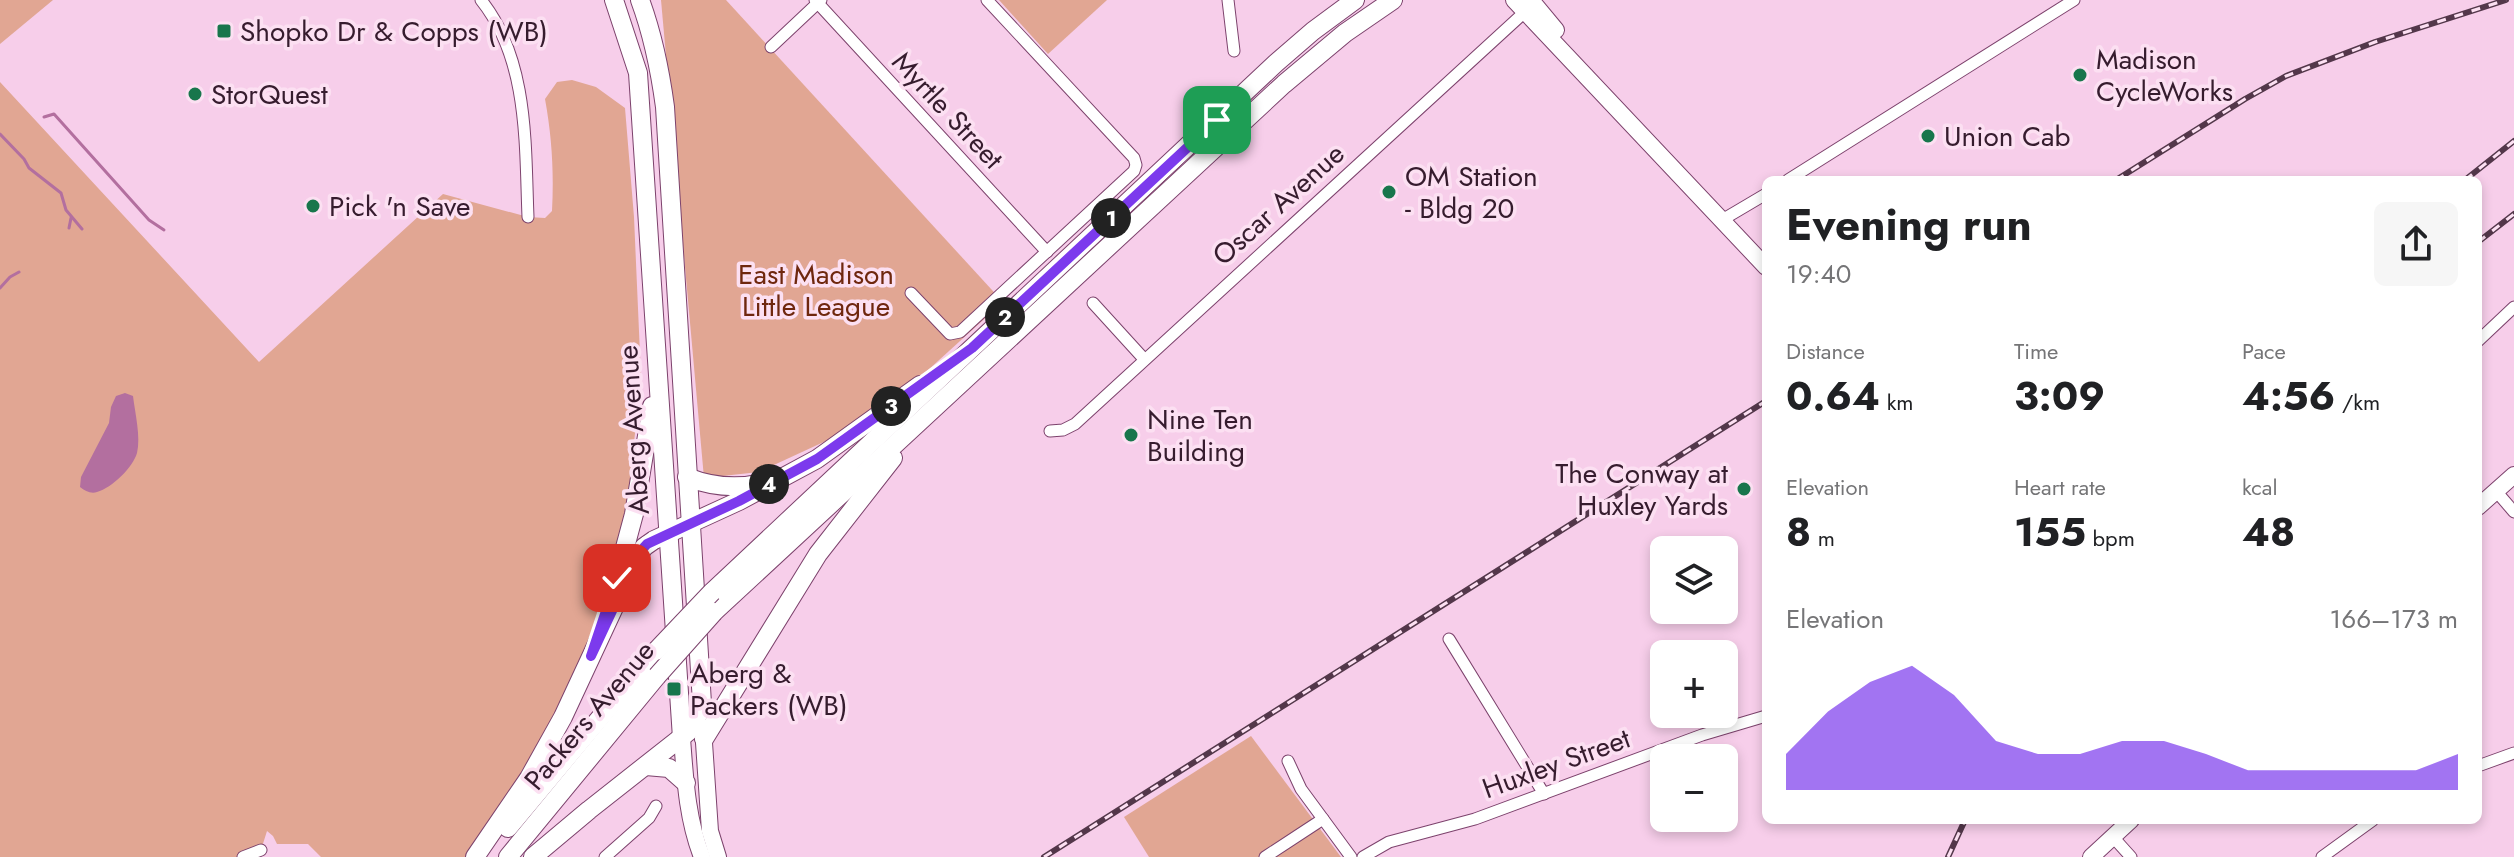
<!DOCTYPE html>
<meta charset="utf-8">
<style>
body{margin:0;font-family:Jost,sans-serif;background:#f6f6f6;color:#202124;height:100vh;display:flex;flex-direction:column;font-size:30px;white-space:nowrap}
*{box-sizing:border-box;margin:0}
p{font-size:26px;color:#757577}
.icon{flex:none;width:44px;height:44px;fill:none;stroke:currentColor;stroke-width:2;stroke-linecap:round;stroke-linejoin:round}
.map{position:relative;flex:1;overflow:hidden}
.drawer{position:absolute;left:1762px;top:176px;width:720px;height:648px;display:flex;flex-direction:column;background:#fff;border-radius:12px;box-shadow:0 4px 12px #0003}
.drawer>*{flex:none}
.fabs{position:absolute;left:1650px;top:536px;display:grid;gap:16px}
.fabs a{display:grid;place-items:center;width:88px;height:88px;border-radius:12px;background:#fff;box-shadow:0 4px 12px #0003;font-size:40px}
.pin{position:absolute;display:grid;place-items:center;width:68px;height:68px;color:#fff;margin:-34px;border-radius:16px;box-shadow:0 4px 12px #0006}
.km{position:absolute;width:40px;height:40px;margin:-20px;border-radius:50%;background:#222;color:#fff;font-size:22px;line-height:40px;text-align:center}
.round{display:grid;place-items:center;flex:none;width:84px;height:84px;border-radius:12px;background:#f6f6f6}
.head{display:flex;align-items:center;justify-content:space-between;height:136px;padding:0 24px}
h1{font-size:44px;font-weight:700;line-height:60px}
.metrics{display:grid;grid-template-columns:repeat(3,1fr);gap:12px;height:136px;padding:8px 24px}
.metrics div{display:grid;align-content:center}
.metrics b{font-size:40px;font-weight:700}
.metrics small{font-size:22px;font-weight:400}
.metrics p{font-size:22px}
.chart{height:224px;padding:16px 24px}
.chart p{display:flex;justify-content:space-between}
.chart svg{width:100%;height:144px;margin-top:8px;fill:#7c3aed;opacity:.7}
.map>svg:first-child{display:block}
.green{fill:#e1a693}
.water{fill:#b36f9f}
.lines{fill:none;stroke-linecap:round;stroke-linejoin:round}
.stream{stroke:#b36f9f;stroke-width:3}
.street-casing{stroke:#7c426c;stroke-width:13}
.secondary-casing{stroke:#7c426c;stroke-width:18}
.primary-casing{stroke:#7c426c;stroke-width:20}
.street{stroke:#fff;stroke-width:11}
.secondary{stroke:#fff;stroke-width:16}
.primary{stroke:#fff;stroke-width:18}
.rail-casing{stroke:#53374a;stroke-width:6}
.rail{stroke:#fce0f2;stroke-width:3;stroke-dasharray:9;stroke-linecap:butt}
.primary-bridge-casing{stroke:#7c426c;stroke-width:20;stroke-linecap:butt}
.primary-bridge{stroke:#fff;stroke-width:18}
.route-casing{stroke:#fff;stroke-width:16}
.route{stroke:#7c3aed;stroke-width:10}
.poi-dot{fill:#18764c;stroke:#fce0f2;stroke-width:3}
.labels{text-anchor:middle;stroke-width:7;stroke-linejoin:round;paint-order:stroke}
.poi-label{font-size:28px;fill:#361c2e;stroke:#fce0f2;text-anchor:start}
.street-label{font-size:28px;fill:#361c2e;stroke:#fce0f2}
.park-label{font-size:28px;fill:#6f270e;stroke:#fce0f2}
</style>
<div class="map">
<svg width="2514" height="857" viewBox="0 0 2514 857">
<rect width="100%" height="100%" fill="#f7ceea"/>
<!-- green -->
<g class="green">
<polygon points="0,0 53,0 0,44"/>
<polygon points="661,0 726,0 1003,302 927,371 828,440 759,472 704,478"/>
<polygon points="999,0 1107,0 1048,54"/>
<path d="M572 80 596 87 625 108 634 217 641 377 628 499 616 561 586 650 536 752 507 798 465 857H321L308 844H277L273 836 267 831 261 850 243 857H0V82L259 362 443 194 528 217 545 218 552 211C554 173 552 137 545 99L557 82Z"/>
<polygon points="1251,736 1341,857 1149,857 1124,817"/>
</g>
<!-- water -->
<path class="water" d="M125 393 133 396C135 413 141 437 137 453 133 467 112 488 97 492 91 494 85 491 80 487L81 477 109 423 111 407 116 396Z"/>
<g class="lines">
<!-- stream -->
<g class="stream">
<polyline points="44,117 54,114 149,220 164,230"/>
<polyline points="0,134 24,159 29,168 61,193 66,210 82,229"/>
<polyline points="69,228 71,218"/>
<polyline points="0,288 10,277 19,272"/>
</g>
<!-- street casing -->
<g class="street-casing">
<g id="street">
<path d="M481 0C529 60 525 145 528 217"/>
<polyline points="815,0 1047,252"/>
<polyline points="1228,0 1234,51"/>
<polyline points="771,47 821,0"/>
<polyline points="1788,180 2074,0"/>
<polyline points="1722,220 1766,194"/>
<polyline points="911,293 950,334 960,332 1134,171 1136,165 1134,158 987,0"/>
<polyline points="1093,303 1144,359"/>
<polyline points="2478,341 2514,307"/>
<polyline points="1050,431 1063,430 1075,424 1528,9"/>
<polyline points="2496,491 2514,512"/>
<polyline points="1449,639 1544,794"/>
<polyline points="1288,761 1301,789 1351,857"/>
<polyline points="2478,766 2514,753"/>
<polyline points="2113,837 2131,857"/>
<polyline points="243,857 261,850"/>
<polyline points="605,857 649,818 656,806"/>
<polyline points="1265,857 1323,819"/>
<polyline points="1363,857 1389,842 1475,819 1702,735 1766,716"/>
<polyline points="2322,857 2373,820"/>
</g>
</g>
<!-- secondary casing -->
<g class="secondary-casing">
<g id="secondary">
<polyline points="1514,0 1766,267"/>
<polyline points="1531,0 1556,30"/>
<polyline points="2478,507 2514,475"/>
<polyline points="703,728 710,831 718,857"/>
<path d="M682 738C685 778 687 819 702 857"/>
<polyline points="2091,857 2131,820"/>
</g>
</g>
<!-- primary casing -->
<g class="primary-casing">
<g id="primary">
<polyline points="614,0 638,73 682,738"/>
<path d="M687 477C712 487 737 489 763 483"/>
<polyline points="616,581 634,514 652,406"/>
<polyline points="712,592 1276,63 1313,31 1355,0"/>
<polyline points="714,612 1284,84 1345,33 1393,0"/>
<polyline points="704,739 818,554 893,458"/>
<polyline points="646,766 669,768 686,783"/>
<polyline points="508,828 656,651"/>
<polyline points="475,857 529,778 563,717 637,558 644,547 654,540 739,501 817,459 920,385"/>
<polyline points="508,857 657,676"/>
<path d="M533 857 589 810 688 732 696 720 702 703 665 107C660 70 653 35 640 0"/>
</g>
</g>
<!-- street -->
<use href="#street" class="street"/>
<!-- secondary -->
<use href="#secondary" class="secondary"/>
<!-- primary -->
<use href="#primary" class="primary"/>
<!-- rail casing -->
<g class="rail-casing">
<g id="rail">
<polyline points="2116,180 2245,99 2286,76 2375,42 2506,0"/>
<polyline points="2465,180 2514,141"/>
<polyline points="2478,242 2514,214"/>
<polyline points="1044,857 1766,401"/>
<polyline points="1948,857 1965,820"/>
</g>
</g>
<!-- rail -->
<use href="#rail" class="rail"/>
<!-- primary-bridge casing -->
<g class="primary-bridge-casing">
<g id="primary-bridge">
<polyline points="656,651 712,592"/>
<polyline points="657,676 714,612"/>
</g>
</g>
<!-- primary-bridge -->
<use href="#primary-bridge" class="primary-bridge"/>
</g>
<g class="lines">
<!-- route casing -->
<g class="route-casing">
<polyline id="route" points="617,578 591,656 639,553 647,544 739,501 817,459 972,348 1217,120"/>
</g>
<!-- route -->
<use href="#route" class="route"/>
</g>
<!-- markers -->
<g class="poi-dot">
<rect x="216" y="23" width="16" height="16" rx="4"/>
<circle cx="2080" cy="75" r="8"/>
<circle cx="195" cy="94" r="8"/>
<circle cx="1928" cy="136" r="8"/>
<circle cx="1389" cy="192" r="8"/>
<circle cx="313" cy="206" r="8"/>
<circle cx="1131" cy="435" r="8"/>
<circle cx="1744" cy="489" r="8"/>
<rect x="666" y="681" width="16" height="16" rx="4"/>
</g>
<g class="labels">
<!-- poi labels -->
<g class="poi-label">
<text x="240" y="41">Shopko Dr &amp; Copps (WB)</text>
<text x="2096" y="69">Madison<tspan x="2096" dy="32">CycleWorks</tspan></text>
<text x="211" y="104">StorQuest</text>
<text x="1944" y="146">Union Cab</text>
<text x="1405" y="186">OM Station<tspan x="1405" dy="32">- Bldg 20</tspan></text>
<text x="329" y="216">Pick 'n Save</text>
<text x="1147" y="429">Nine Ten<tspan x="1147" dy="32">Building</tspan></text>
<text x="1728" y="483" text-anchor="end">The Conway at<tspan x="1728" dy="32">Huxley Yards</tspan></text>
<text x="690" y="683">Aberg &amp;<tspan x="690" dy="32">Packers (WB)</tspan></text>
</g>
<!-- street labels -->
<g class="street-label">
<text transform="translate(948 110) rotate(47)" y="10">Myrtle Street</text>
<text transform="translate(1278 204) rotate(-42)" y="10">Oscar Avenue</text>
<text transform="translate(633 430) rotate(-94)" y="10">Aberg Avenue</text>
<text transform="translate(589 715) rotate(-50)" y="10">Packers Avenue</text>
<text transform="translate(1556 763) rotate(-20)" y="10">Huxley Street</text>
</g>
<!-- park labels -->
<g class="park-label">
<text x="816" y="284">East Madison<tspan x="816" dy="32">Little League</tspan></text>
</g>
</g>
</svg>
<div class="fabs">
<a><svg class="icon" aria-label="layers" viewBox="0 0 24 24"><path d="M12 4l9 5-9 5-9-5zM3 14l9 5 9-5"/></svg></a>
<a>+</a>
<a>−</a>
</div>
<div class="pin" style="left:1217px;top:120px;background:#1e9e55"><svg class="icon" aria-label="arrive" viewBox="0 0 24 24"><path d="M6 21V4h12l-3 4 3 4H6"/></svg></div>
<div class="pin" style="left:617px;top:578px;background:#d93025"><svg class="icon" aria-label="check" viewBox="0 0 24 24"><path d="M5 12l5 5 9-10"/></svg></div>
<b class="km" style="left:1111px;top:218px">1</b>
<b class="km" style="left:1005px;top:317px">2</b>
<b class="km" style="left:891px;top:406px">3</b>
<b class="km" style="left:769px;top:484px">4</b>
<section class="drawer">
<div class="head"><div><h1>Evening run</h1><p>19:40</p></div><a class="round"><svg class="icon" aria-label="share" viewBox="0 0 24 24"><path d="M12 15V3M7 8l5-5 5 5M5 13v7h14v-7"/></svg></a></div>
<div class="metrics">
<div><p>Distance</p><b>0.64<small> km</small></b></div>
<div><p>Time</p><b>3:09</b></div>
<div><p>Pace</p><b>4:56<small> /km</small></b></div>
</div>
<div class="metrics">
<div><p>Elevation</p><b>8<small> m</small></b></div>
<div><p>Heart rate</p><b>155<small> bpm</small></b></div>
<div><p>kcal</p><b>48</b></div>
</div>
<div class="chart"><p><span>Elevation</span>166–173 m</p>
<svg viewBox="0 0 160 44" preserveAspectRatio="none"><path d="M0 44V33L10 20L20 11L30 6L40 15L50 29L60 33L70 33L80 29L90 29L100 33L110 38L120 38L130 38L140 38L150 38L160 33V44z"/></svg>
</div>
</section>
</div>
